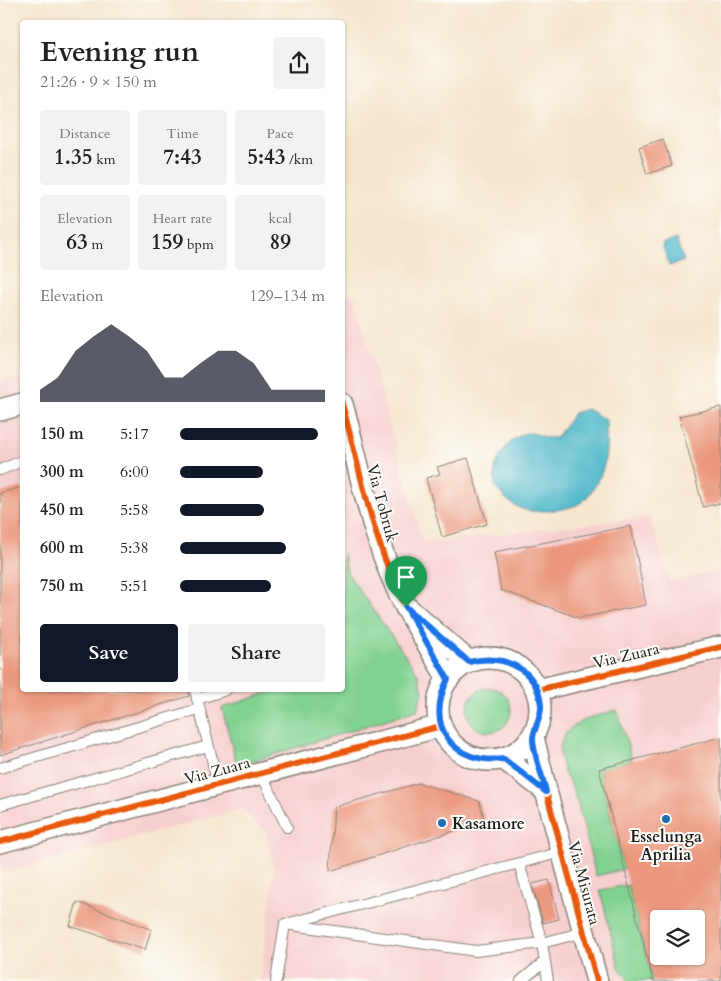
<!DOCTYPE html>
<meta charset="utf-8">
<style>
body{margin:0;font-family:Cardo,serif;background:#f2f2f2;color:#222;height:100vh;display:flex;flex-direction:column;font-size:19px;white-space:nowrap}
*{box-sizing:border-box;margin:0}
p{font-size:16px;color:#767676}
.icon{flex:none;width:28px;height:28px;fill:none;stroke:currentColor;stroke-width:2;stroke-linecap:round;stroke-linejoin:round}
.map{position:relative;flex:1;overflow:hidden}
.panel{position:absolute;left:20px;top:20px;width:325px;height:672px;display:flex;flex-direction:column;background:#fff;border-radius:5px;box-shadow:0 1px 4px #0004}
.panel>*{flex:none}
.fabs{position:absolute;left:650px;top:910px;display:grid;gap:10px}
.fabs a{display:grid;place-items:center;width:55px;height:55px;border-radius:5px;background:#fff;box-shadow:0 1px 4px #0004;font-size:25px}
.pin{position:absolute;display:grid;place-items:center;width:42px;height:42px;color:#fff;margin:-51px -21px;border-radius:50% 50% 50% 0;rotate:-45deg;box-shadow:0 0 5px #0007}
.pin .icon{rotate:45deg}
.round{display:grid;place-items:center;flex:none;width:52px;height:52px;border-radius:5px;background:#f2f2f2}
.summary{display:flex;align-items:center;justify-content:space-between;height:85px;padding:0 20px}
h1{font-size:28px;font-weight:800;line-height:38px}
.metrics{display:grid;grid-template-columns:repeat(3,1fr);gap:8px;height:85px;padding:5px 20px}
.metrics div{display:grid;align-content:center;border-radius:5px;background:#f2f2f2;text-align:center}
.metrics b{font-size:21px;font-weight:800}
.metrics small{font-size:14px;font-weight:400}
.metrics p{font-size:14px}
.chart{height:140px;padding:10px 20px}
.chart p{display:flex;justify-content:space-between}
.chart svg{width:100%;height:90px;margin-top:5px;fill:#111827;opacity:.7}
.primary-button{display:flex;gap:10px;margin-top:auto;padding:10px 20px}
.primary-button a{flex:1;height:58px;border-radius:5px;background:#111827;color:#fff;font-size:20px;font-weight:800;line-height:58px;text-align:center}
.primary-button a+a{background:#f2f2f2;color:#222}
ul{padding:0 20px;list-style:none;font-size:16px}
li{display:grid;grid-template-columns:80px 60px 1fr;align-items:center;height:38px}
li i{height:12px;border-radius:6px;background:#111827}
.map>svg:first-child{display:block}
.built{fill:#f7cfd0;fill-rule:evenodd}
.green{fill:#81d191;stroke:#4e7656}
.water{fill:#4db7ca;stroke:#346a73}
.building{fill:#eb987e;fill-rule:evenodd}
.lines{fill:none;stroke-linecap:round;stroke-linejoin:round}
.lane-casing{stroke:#888074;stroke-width:12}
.street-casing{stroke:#888074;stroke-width:24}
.lane{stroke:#fff;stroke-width:10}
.street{stroke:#fff;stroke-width:21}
.cycleway-casing{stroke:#fdfcf7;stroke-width:9}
.cycleway{stroke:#e8590c;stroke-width:6}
.route-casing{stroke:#fff;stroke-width:10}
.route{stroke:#1a73e8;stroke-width:6}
.poi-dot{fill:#1f6fb2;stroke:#fdfcf7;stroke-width:2}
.labels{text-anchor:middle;stroke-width:4;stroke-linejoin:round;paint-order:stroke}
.street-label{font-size:16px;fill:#1c1c1c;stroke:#fdfcf7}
.poi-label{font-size:16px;font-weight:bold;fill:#1c1c1c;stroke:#fdfcf7;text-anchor:start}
</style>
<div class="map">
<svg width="721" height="981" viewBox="0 0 721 981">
<rect width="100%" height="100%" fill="#fdfcf7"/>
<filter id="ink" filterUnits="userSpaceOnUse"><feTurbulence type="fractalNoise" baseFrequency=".02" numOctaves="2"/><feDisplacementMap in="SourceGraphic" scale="10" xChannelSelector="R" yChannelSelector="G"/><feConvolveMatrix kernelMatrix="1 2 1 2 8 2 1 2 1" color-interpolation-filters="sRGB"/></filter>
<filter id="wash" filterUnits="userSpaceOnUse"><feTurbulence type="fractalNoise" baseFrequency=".0096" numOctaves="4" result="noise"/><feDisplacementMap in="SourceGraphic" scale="20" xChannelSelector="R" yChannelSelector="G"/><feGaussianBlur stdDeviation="1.12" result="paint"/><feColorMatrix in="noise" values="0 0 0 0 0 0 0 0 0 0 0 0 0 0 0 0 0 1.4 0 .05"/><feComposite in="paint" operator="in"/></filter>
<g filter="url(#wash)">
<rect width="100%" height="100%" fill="#f5e5cc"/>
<!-- built -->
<path class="built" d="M354 294 423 543 650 517 670 582 721 570V981H260L274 870 266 832 242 809 0 874V381L22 376V690H342V297ZM659 919H696V956H659Z"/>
<!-- green -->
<g class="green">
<polygon points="343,554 348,574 418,674 423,691 417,710 237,766 222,708 276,690 342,690"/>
<circle cx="489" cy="710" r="22"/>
<path d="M617 710 632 760 599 770 624 869 596 876C588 848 583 818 573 790 570 782 564 775 562 766 550 726 588 718 617 710Z"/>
<polygon points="628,885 653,981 629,981 619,967 600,890"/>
</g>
<!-- water -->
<g class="water">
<polygon points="676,239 684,261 669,266 662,244"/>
<path d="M587 409 606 420C607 441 608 461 598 481 595 487 588 497 582 502 572 510 533 514 522 509 511 505 503 496 495 487 495 481 494 473 495 468 499 454 514 432 530 433 539 433 542 439 556 438L574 413Z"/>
</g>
<g id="blocks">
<!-- building -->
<g class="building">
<polygon points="663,139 672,166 647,174 639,147"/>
<polygon points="721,407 721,503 703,507 679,416"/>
<polygon points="468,458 487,524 442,537 426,478 440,474 437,467"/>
<polygon points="22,487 22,690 188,690 189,696 0,755 0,493"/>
<polygon points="631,526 646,605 579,618 501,590 494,552"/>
<path d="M721 737V981H653L599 769ZM659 919H696V956H659Z"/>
<polygon points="419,783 479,801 485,821 330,871 334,807"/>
<polygon points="549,880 559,919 543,923 532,884"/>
<polygon points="77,902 151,929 145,950 70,926"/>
</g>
</g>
</g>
<g filter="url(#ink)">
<use href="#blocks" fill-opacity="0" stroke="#888074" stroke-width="1"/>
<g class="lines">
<!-- lane casing -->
<g class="lane-casing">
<g id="lane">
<polyline points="0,470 22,461"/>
<polyline points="195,690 218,784"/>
<polyline points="197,699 226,690"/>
<polyline points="0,768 199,709"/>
<polyline points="261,773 287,827"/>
<polyline points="0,805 208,746"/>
<polyline points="519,863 542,943 548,981"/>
<polyline points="290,923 562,852"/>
<polyline points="285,924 476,951 542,943 584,932"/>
<polyline points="276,981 285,924"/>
<polyline points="521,981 544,962"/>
</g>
</g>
<!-- street casing -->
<g class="street-casing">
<g id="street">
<path d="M342 404C361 472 373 545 406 607"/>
<polyline points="0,410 22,404"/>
<circle cx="489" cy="709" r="51"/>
<polyline points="448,679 406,607 469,662"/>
<polyline points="537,690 721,647"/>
<polyline points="504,759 546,791 533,737"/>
<polyline points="546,791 597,981"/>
<polyline points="0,842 441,726"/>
</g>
</g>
<!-- lane -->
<use href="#lane" class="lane"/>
<!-- street -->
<use href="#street" class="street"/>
<!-- cycleway casing -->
<g class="cycleway-casing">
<g id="cycleway">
<path d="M342 404C361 472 373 545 406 607"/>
<polyline points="537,690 721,647"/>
<polyline points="546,791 597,981"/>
<polyline points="0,842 441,726"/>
</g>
</g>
<!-- cycleway -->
<use href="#cycleway" class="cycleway"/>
</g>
</g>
<g class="lines" filter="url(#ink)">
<!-- route casing -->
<g class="route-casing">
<path id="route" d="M406 607 469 662C502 654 537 667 541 705 542 718 533 729 533 739 533 754 543 776 546 792L504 759C452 765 424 725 448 679Z"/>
</g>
<!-- route -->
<use href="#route" class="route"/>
</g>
<!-- markers -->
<g class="poi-dot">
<circle cx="666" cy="819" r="5"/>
<circle cx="442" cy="823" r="5"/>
</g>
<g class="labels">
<!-- street labels -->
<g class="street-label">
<text transform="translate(383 503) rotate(75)" y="6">Via Tobruk</text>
<text transform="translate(626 655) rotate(-13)" y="6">Via Zuara</text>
<text transform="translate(217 770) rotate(-15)" y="6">Via Zuara</text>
<text transform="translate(585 883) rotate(75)" y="6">Via Misurata</text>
</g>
<!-- poi labels -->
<g class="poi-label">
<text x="452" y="829">Kasamore</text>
<text x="666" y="842" text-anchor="middle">Esselunga<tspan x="666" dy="18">Aprilia</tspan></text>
</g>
</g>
</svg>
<div class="fabs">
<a><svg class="icon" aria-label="layers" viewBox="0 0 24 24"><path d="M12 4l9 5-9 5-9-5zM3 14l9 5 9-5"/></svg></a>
</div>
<div class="pin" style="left:406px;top:607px;background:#1e9e55"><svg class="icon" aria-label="arrive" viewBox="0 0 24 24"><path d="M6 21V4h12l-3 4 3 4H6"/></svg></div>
<section class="panel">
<div class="summary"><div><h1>Evening run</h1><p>21:26 · 9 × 150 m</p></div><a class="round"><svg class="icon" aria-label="share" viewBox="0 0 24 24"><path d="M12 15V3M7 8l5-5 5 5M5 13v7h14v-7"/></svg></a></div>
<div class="metrics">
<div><p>Distance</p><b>1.35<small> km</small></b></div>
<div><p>Time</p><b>7:43</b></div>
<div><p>Pace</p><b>5:43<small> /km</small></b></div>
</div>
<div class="metrics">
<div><p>Elevation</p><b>63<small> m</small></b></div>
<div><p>Heart rate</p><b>159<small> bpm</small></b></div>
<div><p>kcal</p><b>89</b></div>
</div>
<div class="chart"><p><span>Elevation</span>129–134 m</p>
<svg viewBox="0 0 160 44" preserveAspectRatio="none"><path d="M0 44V38L10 32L20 19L30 12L40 6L50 12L60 19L70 32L80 32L90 25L100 19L110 19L120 25L130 38L140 38L150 38L160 38V44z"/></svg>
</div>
<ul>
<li><b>150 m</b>5:17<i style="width:95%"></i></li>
<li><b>300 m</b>6:00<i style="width:57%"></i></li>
<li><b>450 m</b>5:58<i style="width:58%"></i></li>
<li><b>600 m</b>5:38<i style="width:73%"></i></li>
<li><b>750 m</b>5:51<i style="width:63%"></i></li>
</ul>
<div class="primary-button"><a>Save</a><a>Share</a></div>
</section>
</div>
